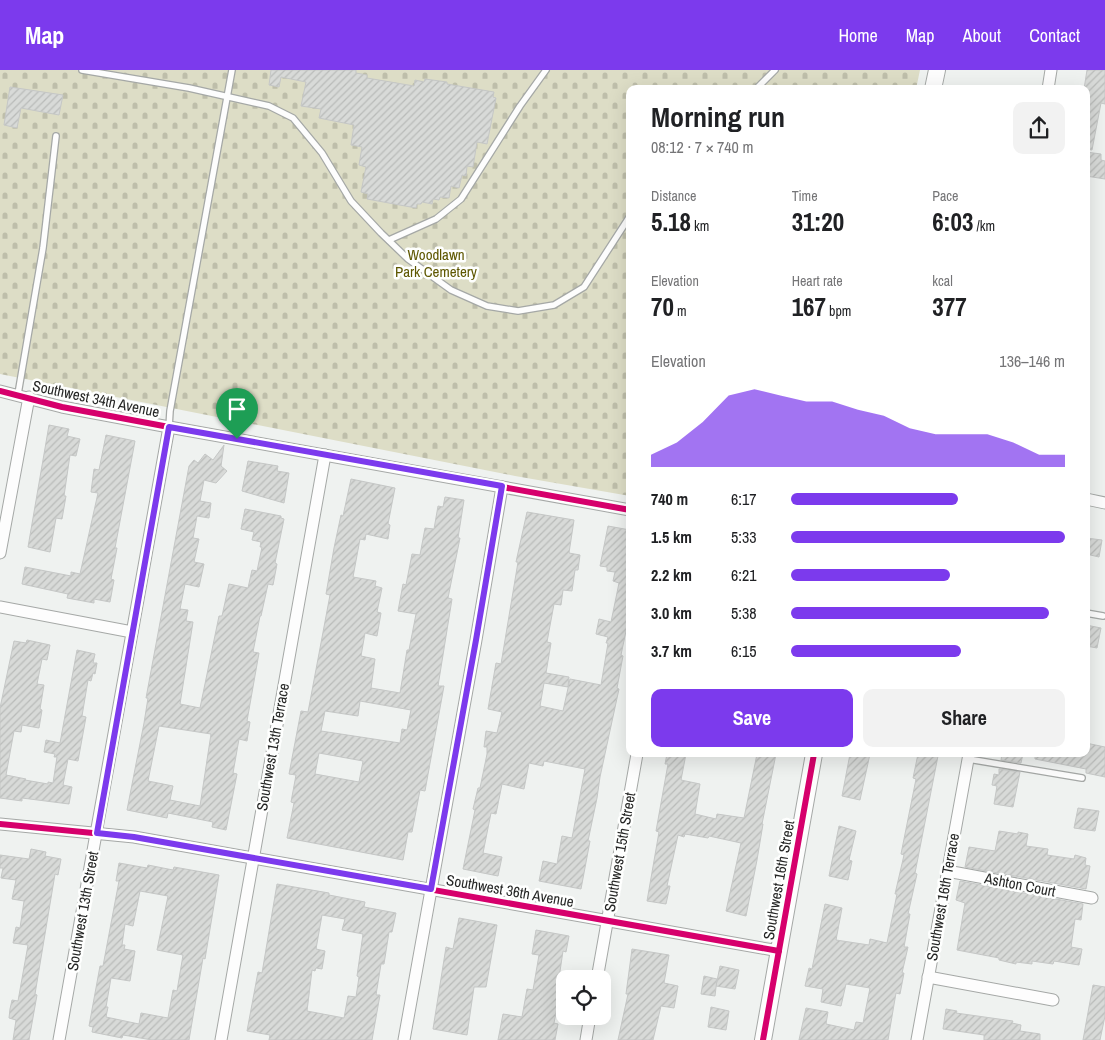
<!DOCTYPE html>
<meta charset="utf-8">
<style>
body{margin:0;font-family:"Archivo Narrow",sans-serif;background:#f2f2f2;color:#202124;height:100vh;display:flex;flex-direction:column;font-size:19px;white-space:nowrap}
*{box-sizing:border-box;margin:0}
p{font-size:16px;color:#757577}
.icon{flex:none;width:28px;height:28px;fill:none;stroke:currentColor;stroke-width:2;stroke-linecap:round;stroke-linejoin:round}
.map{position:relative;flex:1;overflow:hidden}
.side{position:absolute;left:626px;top:15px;width:464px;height:672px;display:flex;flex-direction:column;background:#fff;border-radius:10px;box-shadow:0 5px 20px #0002}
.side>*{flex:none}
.buttons{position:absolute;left:556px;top:900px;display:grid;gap:10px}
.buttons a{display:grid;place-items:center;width:55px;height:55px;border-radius:10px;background:#fff;box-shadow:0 5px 20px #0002;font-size:25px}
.pin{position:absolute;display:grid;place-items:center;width:42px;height:42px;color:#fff;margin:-51px -21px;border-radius:50% 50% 50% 0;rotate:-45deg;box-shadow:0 0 5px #0007}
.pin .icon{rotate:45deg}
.round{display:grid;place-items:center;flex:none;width:52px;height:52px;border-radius:10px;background:#f2f2f2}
.head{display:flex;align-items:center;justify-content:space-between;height:85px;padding:0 25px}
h1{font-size:28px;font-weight:700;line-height:38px}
.figures{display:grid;grid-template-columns:repeat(3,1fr);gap:8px;height:85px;padding:5px 25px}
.figures div{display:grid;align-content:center}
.figures b{font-size:25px;font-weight:700}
.figures small{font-size:14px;font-weight:400}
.figures p{font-size:14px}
.chart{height:140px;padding:10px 25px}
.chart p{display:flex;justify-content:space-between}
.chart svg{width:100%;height:90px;margin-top:5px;fill:#7c3aed;opacity:.7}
.cta{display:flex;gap:10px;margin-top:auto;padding:10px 25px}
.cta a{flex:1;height:58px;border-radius:10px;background:#7c3aed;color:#fff;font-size:20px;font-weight:700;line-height:58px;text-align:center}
.cta a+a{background:#f2f2f2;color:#202124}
ul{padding:0 25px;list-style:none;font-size:16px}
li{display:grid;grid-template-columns:80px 60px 1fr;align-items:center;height:38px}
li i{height:12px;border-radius:6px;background:#7c3aed}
header{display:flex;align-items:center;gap:30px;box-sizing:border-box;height:70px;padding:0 25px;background:#7c3aed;color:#fff}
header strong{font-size:24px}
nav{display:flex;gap:28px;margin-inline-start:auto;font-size:18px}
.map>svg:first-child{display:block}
.cemetery{fill:url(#cemetery-stones)}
.building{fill:url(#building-hatch);stroke:#c5c7c6;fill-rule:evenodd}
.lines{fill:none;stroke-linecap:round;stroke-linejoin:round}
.lane-casing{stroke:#a5a8a6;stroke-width:8}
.street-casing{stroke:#a5a8a6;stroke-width:13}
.secondary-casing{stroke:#a5a8a6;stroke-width:18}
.lane{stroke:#fdfdfd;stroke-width:5.5}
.street{stroke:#fdfdfd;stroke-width:11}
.secondary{stroke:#fdfdfd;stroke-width:16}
.cycleway-casing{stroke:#fefffe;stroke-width:9}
.cycleway{stroke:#d6006c;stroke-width:6}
.route-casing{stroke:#fff;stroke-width:10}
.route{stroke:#7c3aed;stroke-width:6}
.labels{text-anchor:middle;stroke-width:5;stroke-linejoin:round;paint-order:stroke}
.park-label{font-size:15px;fill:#5e5700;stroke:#fefffe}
.street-label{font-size:15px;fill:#262726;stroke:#fefffe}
</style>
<header>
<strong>Map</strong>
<nav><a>Home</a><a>Map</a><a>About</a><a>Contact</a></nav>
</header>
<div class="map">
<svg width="1105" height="970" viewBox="0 0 1105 970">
<defs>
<pattern id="cemetery-stones" width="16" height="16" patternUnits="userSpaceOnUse" patternTransform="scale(1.25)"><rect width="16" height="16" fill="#ddddc6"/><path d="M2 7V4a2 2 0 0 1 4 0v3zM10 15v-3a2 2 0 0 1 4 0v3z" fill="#bebeaa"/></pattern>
<pattern id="building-hatch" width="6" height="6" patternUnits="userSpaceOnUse" patternTransform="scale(1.25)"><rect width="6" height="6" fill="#d8dad8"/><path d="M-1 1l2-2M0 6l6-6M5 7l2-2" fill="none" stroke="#b9bbb9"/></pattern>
</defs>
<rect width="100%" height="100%" fill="#eff2f0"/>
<!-- cemetery -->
<polygon class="cemetery" points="0,0 920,0 916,19 630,19 630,426 515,406 0,304"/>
<!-- building -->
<g class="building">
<polygon points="271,0 356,0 356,3 367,5 367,8 414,16 415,10 424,12 425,9 447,12 447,14 494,22 493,27 496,28 487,74 477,72 473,97 467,96 466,106 462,105 459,118 451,116 449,128 440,127 439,130 433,129 432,134 422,132 421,134 417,134 416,138 367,129 368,124 361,122 366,97 359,95 362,77 351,75 354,55 319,48 321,39 301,36 306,12 281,7 279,17 269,15"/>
<polygon points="1087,0 1105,0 1105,34 1101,33 1092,80 1086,79 1086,19 1084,19"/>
<polygon points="10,17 63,25 59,45 21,38 17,58 4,55"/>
<polygon points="1086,82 1101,84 1101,90 1105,91 1105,109 1086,106"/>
<polygon points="49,355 69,359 67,366 80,369 76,386 70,385 64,426 66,426 62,449 56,448 50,482 28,477"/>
<polygon points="106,365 135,371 115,478 117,478 111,509 114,510 110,532 94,529 94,533 67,528 68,524 22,514 25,497 71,506 71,502 80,504 98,423 91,422 94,399 99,400"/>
<path d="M224 375 221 396 227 401 216 413 204 410 200 431 211 433 209 448 197 446 193 468 199 469 194 492 204 494 199 517 185 514 180 539 188 540 186 551 193 552 180 634 200 638 219 546H222L229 514 248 518 252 500 257 501 262 477H260L261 472 252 470 254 462 241 459 245 439 281 446V448L284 449 275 493 277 494 273 515 268 514 261 546H260L253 582 259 583 247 651 250 652 247 671 239 669 233 703 237 704 226 760 212 757 213 752 168 743 167 748 127 740 144 653 148 628H146L189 396 194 390 198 393 205 384 213 390ZM159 656 211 664 200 736 170 730 173 716 148 711Z"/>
<polygon points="248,391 278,396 277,401 289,403 284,433 242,421"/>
<path d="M351 409 395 418 388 454 390 455 388 469 366 464 365 470 360 469 353 507 376 511 375 516 382 518 377 542 381 543 377 566 365 563 361 586 375 589 371 618 400 623 407 580H409L416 544 398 541 403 514 406 515 412 484 420 485 425 458 434 459 438 436 443 437 445 427 464 430 458 468H460L448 528 452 529 438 616H444L425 721 420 720 412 762H408L403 790 287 768 294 733 291 732 296 705 289 704 301 641 308 642 330 525 326 524 334 478 341 445 343 446ZM360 631 411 640 407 660 402 659 400 673 321 661 325 641 358 646ZM319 683 363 691 359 712 315 704Z"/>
<polygon points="527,442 574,450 569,483 580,485 578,500 575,500 572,521 563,520 561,535 554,534 547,572 551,573 546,603 569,607 568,617 544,613 540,636 563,641 570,609 601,615 608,573 606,573 608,567 596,564 599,549 611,552 619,513 613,511 615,502 607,501 607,497 600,496 608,456 630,460 630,542 621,585 623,586 617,618 619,619 600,707 597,728 588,771 590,771 581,819 539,811 543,791 557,794 562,766 572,768 585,699 544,691 543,696 529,693 524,719 502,714 496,744 491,743 483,783 502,787 498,806 463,799 475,740 473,739 478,718 480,718 487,684 487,677 484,677 486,661 497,663 502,642 488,639 496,593 501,594 518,492 516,492"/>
<polygon points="1086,468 1102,470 1099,487 1086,484"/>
<polygon points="1086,555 1101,558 1097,578 1086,576"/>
<polygon points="27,570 50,575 47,590 42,589 37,614 44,615 40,639 42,640 39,658 22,655 21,662 14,661 6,705 26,709 25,710 48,714 48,712 53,713 57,687 54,687 55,684 44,682 46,670 60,673 77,580 95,584 93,593 97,593 95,604 93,603 91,611 88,610 82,646 86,647 78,691 68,689 63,715 72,717 69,734 22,728 22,731 0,728 0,638 14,571 26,573"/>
<polygon points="1086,673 1105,677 1105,707 1086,703 1086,699 1035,689 1035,684 1086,684"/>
<polygon points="667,684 686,684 681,710 700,714 695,744 716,749 717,744 744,748 757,684 776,684 762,754 763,754 757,790 746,846 726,841 741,773 709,766 708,768 685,764 684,767 678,765 667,816 670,816 666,834 647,831 659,762 656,761 668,694 665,694"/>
<polygon points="850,684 870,684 860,730 842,726"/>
<polygon points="918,684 938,686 915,803 917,804 908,844 910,844 904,877 908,877 902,903 904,903 900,924 896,923 888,970 799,970 806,938 828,942 826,954 854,960 856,952 863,953 870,918 846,914 841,936 821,932 823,919 805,916 809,898 812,899 825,834 842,838 836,870 869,875 870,869 887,873 897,824 895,824 904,785 901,784 916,709 913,708"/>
<polygon points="1002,684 1023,684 1021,693 1001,690"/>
<polygon points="999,699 1020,702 1013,737 994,734 997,716 992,715 994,704 999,705"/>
<polygon points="1078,738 1099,741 1095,761 1074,758"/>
<polygon points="839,756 856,761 849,790 852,791 848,810 829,806"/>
<polygon points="999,761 1018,764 1018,762 1028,764 1026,776 1048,779 1047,785 1074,789 1075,785 1086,788 1085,795 1090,796 1086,819 965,797 969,777 995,781"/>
<polygon points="31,779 46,782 45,786 61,789 58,805 55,804 35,924 37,925 29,970 13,970 16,950 9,948 10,939 12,930 18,931 28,875 13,873 16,857 20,858 24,831 12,829 16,810 1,808 3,798 0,798 0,785 29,789"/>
<path d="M119 793 147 798 148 795 173 800 174 797 219 805 205 889 203 888 189 970H152L123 965 122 968 92 962 93 957 89 956 100 896H103L119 811H116ZM140 821 168 826 157 880 183 885 177 921 173 920 168 948 141 943 139 954 106 947 108 937H106L111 908 130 911 135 881 124 879 125 875H122L125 854 133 856Z"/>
<polygon points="960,811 1083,834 1081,850 1075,849 1071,877 1082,879 1079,895 1054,891 1053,894 1032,891 1032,894 1016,892 1016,894 999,890 999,888 957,880 965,833 956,830"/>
<path d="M277 814 329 823V825L365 832 364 837 396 843 392 862H389L384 894H381L376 925H380L372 970H269L270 965 247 961 258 902 262 903ZM322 845 345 849 342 860 363 864 357 906 359 907 356 927 348 926 344 948 307 941 312 900 315 901 316 898 322 899 325 881 316 879Z"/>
<polygon points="459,848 497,855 486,917 474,917 467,965 433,959 446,877 453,879"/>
<polygon points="536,860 569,866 566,882 563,881 559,908 563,908 554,953 558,954 555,970 498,970 503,944 522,947 527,919 533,920 539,885 532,884"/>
<polygon points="632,879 669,885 664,913 678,916 674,938 661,936 653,970 618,970 628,924 626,924"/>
<polygon points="720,896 739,900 735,919 716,916"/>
<polygon points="704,906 717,909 715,926 701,924"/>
<polygon points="1093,915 1105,917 1105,946 1100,970 1083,970"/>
<polygon points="711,937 729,941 726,960 708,957"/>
<polygon points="946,939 957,941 956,943 1013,951 1012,953 1021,955 1020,961 1040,964 1040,970 984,970 984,965 943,959"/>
</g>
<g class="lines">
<!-- lane casing -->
<g class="lane-casing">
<g id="lane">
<polyline points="82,0 189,18 269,36 293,48 322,83 351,131 381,163 408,189 451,220 487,236 518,241 554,235 584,217 630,146"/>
<polyline points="756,19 775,0"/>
<polyline points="389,170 436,149 461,129 520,36 546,0"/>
<polyline points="18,324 43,178 56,66"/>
<polyline points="169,357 170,341 232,0"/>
<polyline points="1086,543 1103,546"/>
<polyline points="968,689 1082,708"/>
</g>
</g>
<!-- street casing -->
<g class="street-casing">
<g id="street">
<polyline points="1048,19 1051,0"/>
<polyline points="0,321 62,337 169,357 630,440"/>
<polyline points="1086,429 1105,433"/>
<polyline points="0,483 29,327"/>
<polyline points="0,537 132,562"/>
<polyline points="0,754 134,767 779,881"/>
<polyline points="947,801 1092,828"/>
<polyline points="928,907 1053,930"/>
<polyline points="597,909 637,684"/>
<polyline points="59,970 169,357"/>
<polyline points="221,970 325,385"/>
<polyline points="404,970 476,570 502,417"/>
<polyline points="586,970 590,946"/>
<polyline points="917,970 969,684"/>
</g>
</g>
<!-- secondary casing -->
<g class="secondary-casing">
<g id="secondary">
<polyline points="933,19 937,0"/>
<polyline points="763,970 814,684"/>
</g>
</g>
<!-- lane -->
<use href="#lane" class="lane"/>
<!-- street -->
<use href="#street" class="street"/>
<!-- secondary -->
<use href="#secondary" class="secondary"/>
<!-- cycleway casing -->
<g class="cycleway-casing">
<g id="cycleway">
<polyline points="0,321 62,337 169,357 630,440"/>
<polyline points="0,754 134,767 779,881"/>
<polyline points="763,970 814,684"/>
</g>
</g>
<!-- cycleway -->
<use href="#cycleway" class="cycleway"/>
</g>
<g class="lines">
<!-- route casing -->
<g class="route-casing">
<polygon id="route" points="169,357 502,416 476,570 431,819 134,767 97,763"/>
</g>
<!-- route -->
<use href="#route" class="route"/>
</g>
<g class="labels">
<!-- park labels -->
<g class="park-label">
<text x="436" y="190">Woodlawn<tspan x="436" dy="17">Park Cemetery</tspan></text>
</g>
<!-- street labels -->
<g class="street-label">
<text transform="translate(96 329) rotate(12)" y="5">Southwest 34th Avenue</text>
<text transform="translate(273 677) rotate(-80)" y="5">Southwest 13th Terrace</text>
<text transform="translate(620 782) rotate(-80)" y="5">Southwest 15th Street</text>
<text transform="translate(779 810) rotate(-80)" y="5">Southwest 16th Street</text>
<text transform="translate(1020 815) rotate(11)" y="5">Ashton Court</text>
<text transform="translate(510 821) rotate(10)" y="5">Southwest 36th Avenue</text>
<text transform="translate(943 827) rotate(-80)" y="5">Southwest 16th Terrace</text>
<text transform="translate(83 841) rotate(-80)" y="5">Southwest 13th Street</text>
</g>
</g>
</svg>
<div class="buttons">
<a><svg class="icon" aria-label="locate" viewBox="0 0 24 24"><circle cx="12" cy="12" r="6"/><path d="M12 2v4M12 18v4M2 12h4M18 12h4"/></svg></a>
</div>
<div class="pin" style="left:237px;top:369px;background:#1e9e55"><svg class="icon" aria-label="arrive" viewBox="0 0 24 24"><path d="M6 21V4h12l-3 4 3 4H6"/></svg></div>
<section class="side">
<div class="head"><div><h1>Morning run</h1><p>08:12 · 7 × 740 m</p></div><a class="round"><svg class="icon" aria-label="share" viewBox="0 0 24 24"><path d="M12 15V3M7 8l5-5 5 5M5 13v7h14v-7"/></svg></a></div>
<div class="figures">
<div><p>Distance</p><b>5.18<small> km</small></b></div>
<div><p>Time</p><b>31:20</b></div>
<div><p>Pace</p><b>6:03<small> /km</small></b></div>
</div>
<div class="figures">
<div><p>Elevation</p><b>70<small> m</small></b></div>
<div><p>Heart rate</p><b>167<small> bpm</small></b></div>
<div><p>kcal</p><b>377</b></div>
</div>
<div class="chart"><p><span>Elevation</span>136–146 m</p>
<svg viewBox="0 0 160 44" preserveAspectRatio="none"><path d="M0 44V38L10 32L20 22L30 9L40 6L50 9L60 12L70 12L80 16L90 19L100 25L110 28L120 28L130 28L140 32L150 38L160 38V44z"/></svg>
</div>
<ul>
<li><b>740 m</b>6:17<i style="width:61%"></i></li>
<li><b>1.5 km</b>5:33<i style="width:100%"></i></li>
<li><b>2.2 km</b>6:21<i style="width:58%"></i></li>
<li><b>3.0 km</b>5:38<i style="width:94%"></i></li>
<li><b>3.7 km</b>6:15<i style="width:62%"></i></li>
</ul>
<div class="cta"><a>Save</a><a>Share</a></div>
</section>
</div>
